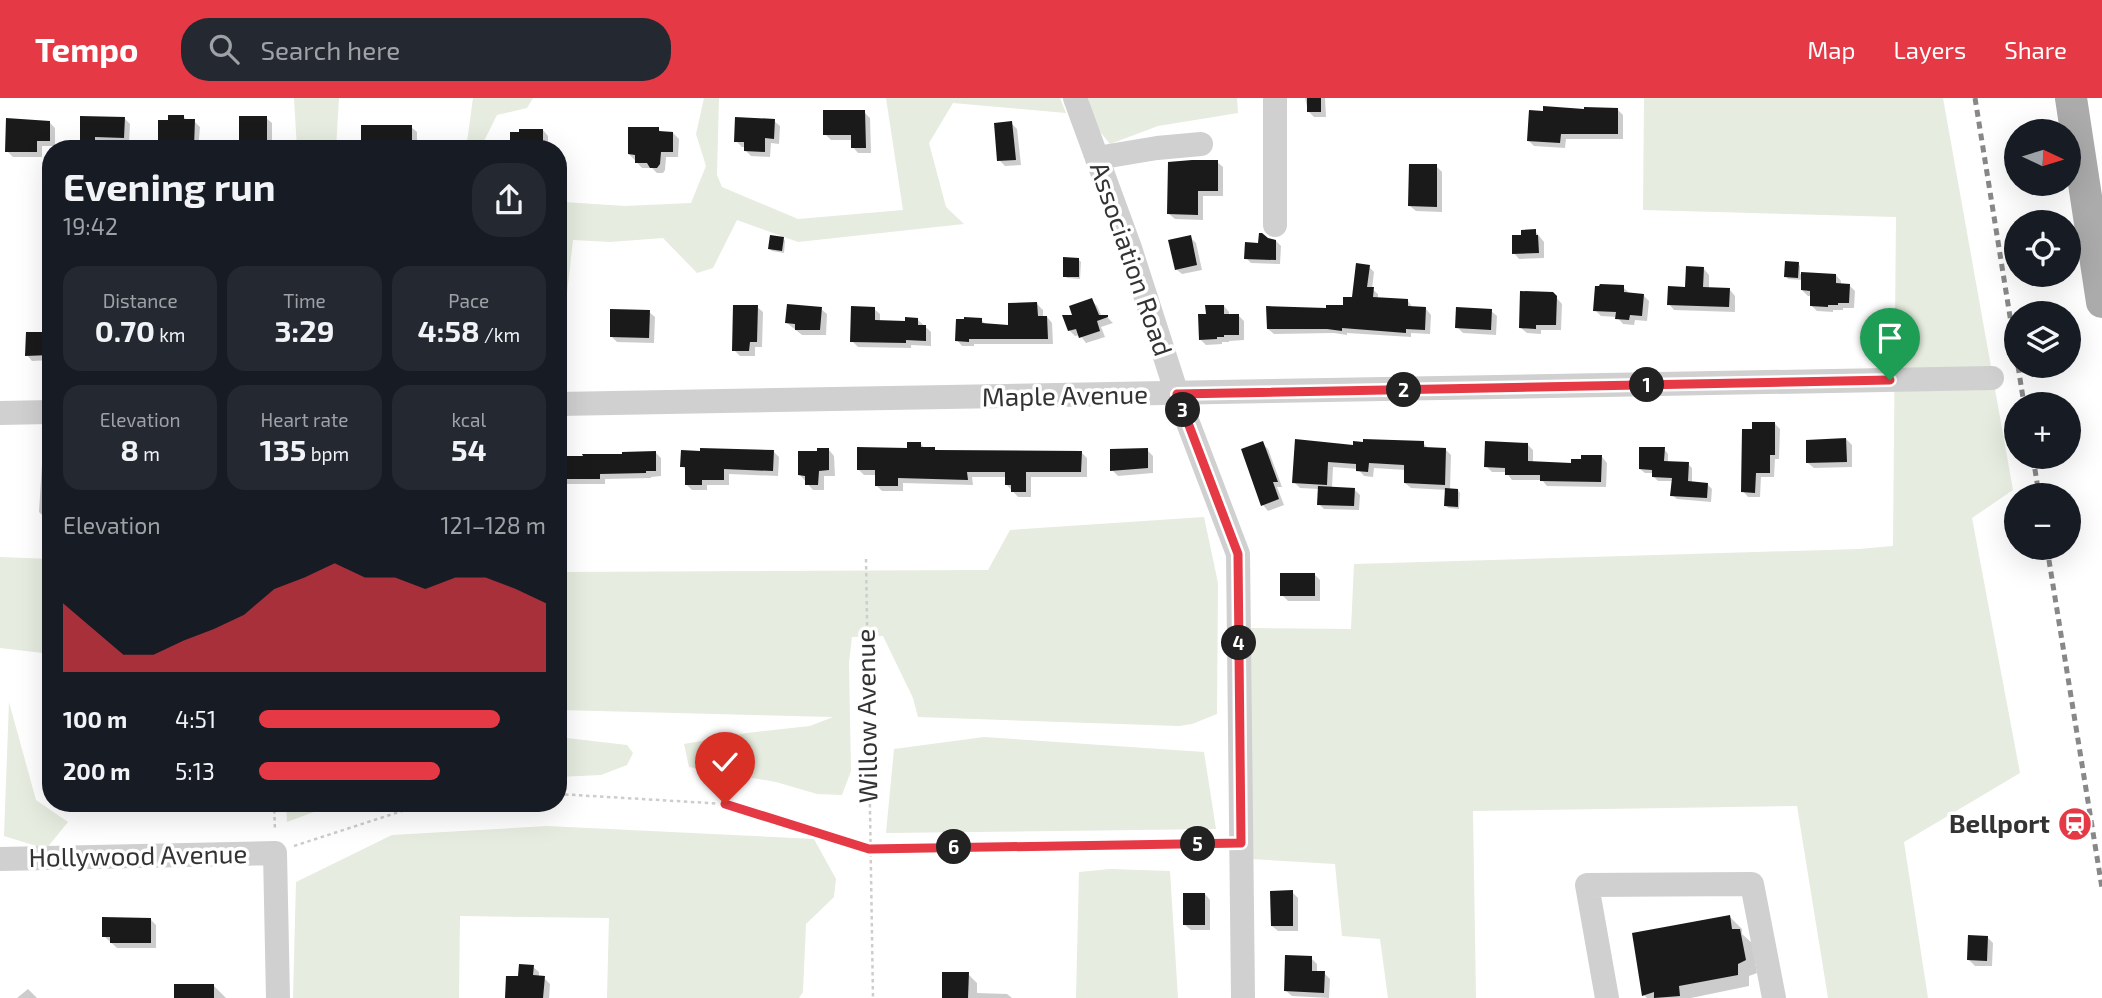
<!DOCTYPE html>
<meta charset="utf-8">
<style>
body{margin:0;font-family:"Exo 2",sans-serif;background:#242831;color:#f1f3f6;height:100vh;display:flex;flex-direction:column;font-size:26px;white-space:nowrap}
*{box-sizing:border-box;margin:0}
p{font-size:23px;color:#9ea1a6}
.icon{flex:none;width:38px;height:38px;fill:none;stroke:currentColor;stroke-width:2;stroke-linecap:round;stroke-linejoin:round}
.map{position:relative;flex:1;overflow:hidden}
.details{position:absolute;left:42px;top:42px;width:525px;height:672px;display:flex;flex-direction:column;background:#171b24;border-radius:28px;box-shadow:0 7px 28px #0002}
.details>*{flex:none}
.needle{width:46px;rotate:94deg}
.tools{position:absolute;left:2004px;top:21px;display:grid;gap:14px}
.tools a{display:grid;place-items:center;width:77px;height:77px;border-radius:50%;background:#171b24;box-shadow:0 7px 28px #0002;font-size:35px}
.pin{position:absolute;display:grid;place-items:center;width:60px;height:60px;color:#fff;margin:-72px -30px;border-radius:50% 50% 50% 0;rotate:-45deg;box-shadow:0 0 7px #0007}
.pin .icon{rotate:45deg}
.km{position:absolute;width:35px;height:35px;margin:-18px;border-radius:50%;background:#222;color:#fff;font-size:19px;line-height:35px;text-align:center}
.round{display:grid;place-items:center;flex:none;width:74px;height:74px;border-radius:28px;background:#242831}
.head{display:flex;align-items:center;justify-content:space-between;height:119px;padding:0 21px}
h1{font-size:38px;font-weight:700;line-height:52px}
.metrics{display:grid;grid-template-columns:repeat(3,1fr);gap:10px;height:119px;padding:7px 21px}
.metrics div{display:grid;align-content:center;border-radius:18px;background:#242831;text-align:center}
.metrics b{font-size:30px;font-weight:700}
.metrics small{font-size:19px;font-weight:400}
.metrics p{font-size:19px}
.chart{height:196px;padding:14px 21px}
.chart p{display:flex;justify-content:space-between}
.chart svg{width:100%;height:126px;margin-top:7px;fill:#e63946;opacity:.7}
ul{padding:0 21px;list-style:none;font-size:23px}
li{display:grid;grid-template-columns:112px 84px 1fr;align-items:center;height:52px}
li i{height:18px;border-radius:9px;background:#e63946}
header{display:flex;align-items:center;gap:42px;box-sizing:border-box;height:98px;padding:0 35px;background:#e63946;color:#fff}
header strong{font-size:33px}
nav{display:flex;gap:38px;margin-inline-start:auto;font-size:24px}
.search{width:490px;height:63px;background:#242831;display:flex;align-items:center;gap:18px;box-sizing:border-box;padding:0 24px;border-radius:28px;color:#9ea1a6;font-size:26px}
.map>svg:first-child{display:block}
.green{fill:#e6ecdf}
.shadow{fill:#0003}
.building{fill:#1a1a1a}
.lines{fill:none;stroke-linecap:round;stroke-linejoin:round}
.path{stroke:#cdcdcd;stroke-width:2.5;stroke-dasharray:3.5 3.5;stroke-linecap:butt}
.minor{stroke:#d0d0d0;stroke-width:24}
.major{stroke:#ababab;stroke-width:32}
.rail{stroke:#888;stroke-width:5;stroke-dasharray:7 5;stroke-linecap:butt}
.route-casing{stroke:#fff;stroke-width:14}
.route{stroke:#e63946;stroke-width:9}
.labels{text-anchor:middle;stroke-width:7;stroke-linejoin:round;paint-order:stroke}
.street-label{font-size:26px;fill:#333;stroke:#fff}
.poi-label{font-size:26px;font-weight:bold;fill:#333;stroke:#fff;text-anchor:end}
</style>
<header>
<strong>Tempo</strong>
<div class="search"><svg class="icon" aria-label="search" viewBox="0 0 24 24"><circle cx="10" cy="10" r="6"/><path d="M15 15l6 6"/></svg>Search here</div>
<nav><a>Map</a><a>Layers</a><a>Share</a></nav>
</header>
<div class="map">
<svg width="2102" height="900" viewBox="0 0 2102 900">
<rect width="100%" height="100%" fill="#fff"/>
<!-- green -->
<g class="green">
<polygon points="294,0 339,0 336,51 297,51"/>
<polygon points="473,0 533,0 527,10 497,17 480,51 466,51"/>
<polygon points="704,0 719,0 717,77 722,89 798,121 903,112 886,0 1060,0 1066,15 953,5 929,45 946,109 964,126 798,144 737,122 713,170 697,175 663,140 610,144 573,142 558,275 558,100 563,104 625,108 691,105 706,68 696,36"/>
<polygon points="1088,0 1237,0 1238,15 1158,28 1110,46 1093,25"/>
<polygon points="1644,0 1943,0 2013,392 1972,420 2020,675 1904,744 1928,900 1828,900 1797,708 1473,713 1476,900 1388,900 1380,841 1342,838 1335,766 1251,761 1248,530 1351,531 1354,466 1859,451 1893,448 1896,119 1643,112"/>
<polygon points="1204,419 1218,485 1217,616 1192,626 1179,628 918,619 913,600 883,538 852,539 849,565 851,673 842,697 817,696 776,684 689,669 684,646 747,635 810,628 833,619 558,612 558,474 988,472 1010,432"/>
<polygon points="0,459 51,461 51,556 0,550"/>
<polygon points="9,604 36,702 68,724 46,751 4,738"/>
<polygon points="558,639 627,647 633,655 627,667 601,677 558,679"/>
<polygon points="984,639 1204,654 1216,731 886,735 894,651"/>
<polygon points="286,705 331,705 322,711 287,724"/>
<polygon points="547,728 814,741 836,781 834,799 806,826 803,894 799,900 607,900 609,820 460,818 459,900 293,900 296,784 392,737"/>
<polygon points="1110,771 1170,773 1178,900 1076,900 1079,774"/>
</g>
<!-- shadow -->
<g class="shadow">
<polygon points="1305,0 1325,0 1326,19 1314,19 1308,13"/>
<polygon points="1617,11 1623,17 1623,41 1566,41 1565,50 1534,48 1528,42 1586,13"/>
<polygon points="864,14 870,20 871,55 858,55 853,49 853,42 831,42 825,36"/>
<polygon points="184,19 187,23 194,23 200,29 198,51 161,51 160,49 169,24"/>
<polygon points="124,20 130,26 129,45 100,44 100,51 87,51 82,46"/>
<polygon points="266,20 272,25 272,50 246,50 240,44"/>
<polygon points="774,23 780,28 779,46 771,45 770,59 751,58 745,52 746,49 742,49 736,43"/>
<polygon points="49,24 55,30 55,48 42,48 42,59 13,59 7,53"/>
<polygon points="1011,25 1017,31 1021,67 1005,68 999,62"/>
<polygon points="411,29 417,34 417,51 369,51 363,45"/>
<polygon points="658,31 662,35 673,35 679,41 678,59 666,59 665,72 663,75 657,75 652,70 642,70 629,56"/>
<polygon points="543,32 548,38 548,51 494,51 494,47 512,47"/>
<polygon points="1217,64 1223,69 1223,98 1203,98 1203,122 1175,121 1169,116"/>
<polygon points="1436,68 1442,74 1442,114 1416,113 1410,108"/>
<polygon points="1535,133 1544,144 1544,160 1519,161 1514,155 1523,139"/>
<polygon points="1190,139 1196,145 1202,172 1182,176 1176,171"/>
<polygon points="783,140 785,143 784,155 772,153 770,151"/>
<polygon points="1276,143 1281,148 1280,166 1251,165 1246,160 1260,147"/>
<polygon points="1078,161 1081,164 1080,181 1067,180 1065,178"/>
<polygon points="1798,165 1800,168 1800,176 1836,177 1841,183 1841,187 1849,187 1855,193 1854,210 1843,210 1843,212 1833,212 1833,214 1817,213 1811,207 1812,198 1808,198 1802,192 1803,182 1788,181 1786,178"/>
<polygon points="1369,169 1374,174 1372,191 1378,196 1378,201 1408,203 1413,210 1426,211 1431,217 1430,236 1411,235 1411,239 1347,235 1347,237 1334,235 1274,236 1268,231 1328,212 1344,209 1353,201"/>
<polygon points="1704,171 1709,177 1709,191 1730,192 1735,198 1735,214 1674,212 1669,206 1687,190"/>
<polygon points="1623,189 1629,195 1643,197 1649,203 1647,223 1635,222 1634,227 1623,226 1617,219 1601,218 1595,212"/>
<polygon points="1553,196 1562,206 1561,232 1541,232 1541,236 1527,235 1521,230"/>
<polygon points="1091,202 1097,208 1102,219 1107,219 1113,225 1101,229 1105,239 1086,245 1080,237 1075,238 1069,232 1075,219"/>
<polygon points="1037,206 1043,212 1043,220 1047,219 1052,225 1053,246 974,246 974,248 962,248 957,242 981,222 987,227 1010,229"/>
<polygon points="1224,208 1229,214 1229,218 1238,217 1244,223 1244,242 1229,243 1229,244 1222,244 1222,246 1206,247 1200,241 1208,218"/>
<polygon points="757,209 763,214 762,249 755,249 755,258 740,258 734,252"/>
<polygon points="821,211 827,216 826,237 802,237 787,225"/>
<polygon points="874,211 880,216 880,224 907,225 918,222 931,234 931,248 911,247 911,250 858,249 852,243"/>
<polygon points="1491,213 1497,218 1496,237 1463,235 1457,229"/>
<polygon points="649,214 655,219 654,245 617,244 611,238"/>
<polygon points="27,236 51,236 51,262 32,263 27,257"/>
<polygon points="1775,326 1780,331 1779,361 1775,361 1774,379 1761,379 1760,399 1748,399 1743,393"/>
<polygon points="1846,341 1852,347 1852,369 1814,370 1808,365"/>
<polygon points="1296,343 1355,349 1423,345 1429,351 1445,351 1451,357 1450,392 1458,392 1460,395 1459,411 1449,410 1446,408 1447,392 1411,390 1405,385 1406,372 1374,370 1373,379 1364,378 1358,371 1333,369 1332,390 1355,392 1360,397 1359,412 1324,411 1319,406 1320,391 1300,390 1294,384"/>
<polygon points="1262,345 1268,351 1282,389 1277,389 1284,407 1268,413 1263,407"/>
<polygon points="921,346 925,351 934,351 938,354 1081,354 1087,360 1087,379 1031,379 1031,399 1018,399 1006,386 1007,379 972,379 973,387 903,385 903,393 882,393 876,387 877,377 864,377 858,371"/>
<polygon points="1527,346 1533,352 1533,365 1572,367 1602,359 1607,365 1606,389 1547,388 1542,382 1512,382 1506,374 1492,374 1486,368"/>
<polygon points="1664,351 1668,356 1668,365 1688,366 1692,370 1692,385 1708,387 1712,391 1711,404 1677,401 1672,397 1673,383 1658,383 1654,379 1654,375 1645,375 1640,371"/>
<polygon points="829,352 834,358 835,378 824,378 824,392 813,392 800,377"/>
<polygon points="1147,352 1153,358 1153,375 1118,378 1112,372"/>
<polygon points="773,353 779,359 778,378 729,376 729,387 707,387 707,392 692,392 686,386 687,373 682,368"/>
<polygon points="655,354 661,360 661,378 651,379 651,380 605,381 605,386 564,386 558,380 623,358"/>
<polygon points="42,366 51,367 51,416 44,419 39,414"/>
<polygon points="1314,476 1320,482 1320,503 1288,503 1282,497"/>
<polygon points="1292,794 1298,800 1298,833 1278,833 1272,828"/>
<polygon points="1205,796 1210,802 1210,832 1191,832 1185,827"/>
<polygon points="1730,819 1742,831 1742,836 1752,845 1757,875 1749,878 1749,888 1691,900 1647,900 1644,897"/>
<polygon points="151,822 156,827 156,850 117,850 104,838"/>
<polygon points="1987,839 1993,845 1992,868 1975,868 1969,862"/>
<polygon points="1311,860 1317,866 1317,875 1324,875 1330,881 1329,900 1292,898 1286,893"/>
<polygon points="533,869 539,874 539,879 544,880 550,886 549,900 507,900 520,880"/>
<polygon points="968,876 977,885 977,895 1007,896 1012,900 944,900"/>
<polygon points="213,887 226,900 175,900"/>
<polygon points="28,891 37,900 17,900"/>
</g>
<!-- building -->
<g class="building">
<rect x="1307" y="0" width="14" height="14"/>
<polygon points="1543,8 1584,11 1584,9 1618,10 1618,36 1561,36 1560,45 1527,43 1529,12 1543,13"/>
<polygon points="823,12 865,12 866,50 851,50 851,37 823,37"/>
<polygon points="168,17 184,17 184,21 195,21 194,49 158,50 158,22 168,22"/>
<polygon points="80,18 125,19 124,40 95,39 95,46 80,46"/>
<polygon points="239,18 267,18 267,44 239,45"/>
<polygon points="735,19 775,21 774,41 765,40 765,54 744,53 744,44 734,44"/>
<polygon points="6,20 50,23 50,43 37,43 37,54 5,54"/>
<polygon points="1012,23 1016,62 997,63 994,25"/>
<polygon points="361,27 412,27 412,46 361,45"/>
<polygon points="628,29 659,29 659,33 673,34 673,54 661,54 660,66 657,70 650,70 647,65 635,65 635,57 628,56"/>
<polygon points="519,31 543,31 543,51 510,51 510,34 519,34"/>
<polygon points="1192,62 1218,62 1218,93 1198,93 1198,117 1167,116 1168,64"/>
<polygon points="1409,66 1437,66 1437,109 1408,108"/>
<polygon points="1536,131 1536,137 1538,137 1539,155 1512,156 1512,137 1521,137 1521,132"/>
<polygon points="1259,135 1262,135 1268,140 1276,142 1276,162 1244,161 1245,144 1258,145"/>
<polygon points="770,137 784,139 782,153 768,151"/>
<polygon points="1191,137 1197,167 1175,172 1168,142"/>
<polygon points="1063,159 1079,160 1079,179 1063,179"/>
<polygon points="1785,163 1799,164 1798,180 1784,179"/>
<polygon points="1356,165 1370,167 1367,189 1374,189 1373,199 1408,201 1408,208 1426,209 1425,232 1406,231 1406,235 1342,230 1342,233 1327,231 1267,231 1266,208 1326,210 1326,207 1343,207 1343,199 1352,199"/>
<polygon points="1686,168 1704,169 1703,189 1730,190 1729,209 1667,207 1668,188 1685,189"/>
<polygon points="1801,174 1836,176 1836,185 1850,186 1849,205 1838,205 1838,207 1828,207 1828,209 1810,208 1810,193 1801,192"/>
<polygon points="1600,186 1624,187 1624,194 1644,196 1642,218 1630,217 1629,222 1615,221 1616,214 1593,213 1595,188 1599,188"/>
<polygon points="1520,193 1553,194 1557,198 1556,227 1536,227 1536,231 1519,230"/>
<polygon points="1092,200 1099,217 1108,217 1108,219 1097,223 1100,233 1079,240 1076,231 1068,233 1062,217 1072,217 1069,208"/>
<polygon points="1037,204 1038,218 1047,218 1048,241 969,241 969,244 955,243 956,221 964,221 964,219 982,220 982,225 1008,227 1008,205"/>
<polygon points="787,206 822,209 820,232 795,232 795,226 785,225"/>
<polygon points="733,207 758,207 757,244 750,244 749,253 732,253"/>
<polygon points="1205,207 1224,207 1224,216 1239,216 1239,237 1224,237 1224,239 1217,239 1217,241 1199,242 1198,216 1206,216"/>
<polygon points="851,208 875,209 875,222 905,223 905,219 918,220 918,227 926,227 926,243 906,242 906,245 850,244"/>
<polygon points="1456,209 1492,211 1491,232 1455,230"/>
<polygon points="610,211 650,212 649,240 610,239"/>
<polygon points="26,234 49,234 51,257 25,258"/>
<polygon points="1752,324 1775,324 1775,357 1770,357 1770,375 1756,375 1755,395 1741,394 1742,331 1752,331"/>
<polygon points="1846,340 1847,364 1806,365 1806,342"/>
<polygon points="1295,341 1353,347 1353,343 1363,344 1363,341 1424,343 1424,349 1446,350 1445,387 1404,385 1404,367 1369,365 1368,374 1356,373 1356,366 1328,364 1327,387 1292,385"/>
<polygon points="1263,343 1278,384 1273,384 1279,401 1261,408 1241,351"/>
<polygon points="1485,343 1528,345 1528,363 1571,365 1571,361 1581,361 1581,357 1602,357 1601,384 1540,383 1540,377 1505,377 1505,370 1484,369"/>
<polygon points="907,344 921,344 921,349 935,349 935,352 1082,353 1081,374 1026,374 1026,394 1011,394 1011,387 1005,387 1005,374 967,374 968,382 898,380 898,388 875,388 875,372 857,372 857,349 907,350"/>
<polygon points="1639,349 1665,349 1664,363 1689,364 1688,383 1708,385 1707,400 1670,398 1672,380 1652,379 1652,372 1639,371"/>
<polygon points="700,350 774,352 773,373 724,371 724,382 702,382 702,387 685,387 685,369 680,369 681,352 700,353"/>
<polygon points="817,350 829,350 829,372 819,373 818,387 805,387 805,378 798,377 798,353 817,353"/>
<polygon points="1148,350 1148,370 1110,373 1110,351"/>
<polygon points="656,353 656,373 646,373 646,375 600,376 600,381 558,381 558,358 583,358 582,356 622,356 622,354"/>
<polygon points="1318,388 1355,390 1354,408 1317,407"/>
<polygon points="1445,390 1458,391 1458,409 1444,408"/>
<rect x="1280" y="475" width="35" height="23"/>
<polygon points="1293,792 1293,828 1271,828 1270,793"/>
<rect x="1183" y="795" width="22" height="32"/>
<polygon points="1730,817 1732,831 1740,831 1746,862 1738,866 1738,877 1679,888 1680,898 1654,900 1654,894 1642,898 1632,835"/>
<polygon points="102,819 151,820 151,845 110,845 110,839 102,839"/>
<polygon points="1968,837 1988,838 1987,863 1967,862"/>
<polygon points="1285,857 1312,858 1312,873 1325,873 1324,895 1284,893"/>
<polygon points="519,866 534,867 533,877 545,878 543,900 505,900 506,878 518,878"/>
<polygon points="942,874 969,874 968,900 942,900"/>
<rect x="174" y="886" width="40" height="14"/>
</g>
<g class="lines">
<!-- path -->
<g class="path">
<polyline points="866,461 873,900"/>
<polyline points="558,696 725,706 869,751 1220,746"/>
<polyline points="274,705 275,733"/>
<polyline points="294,748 402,713 471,705"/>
</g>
<!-- minor -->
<g class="minor">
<polyline points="1075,0 1130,150 1177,296 1238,456 1243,900"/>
<polyline points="1275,0 1275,127"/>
<polyline points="1097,60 1157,50 1201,46"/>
<polyline points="558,306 1992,280"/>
<polyline points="0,315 51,314"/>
<polyline points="0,761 275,755 278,900"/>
<polyline points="1607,900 1587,787 1752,786 1774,900"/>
</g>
<!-- major -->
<polyline class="major" points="2071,0 2102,204"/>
<!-- rail -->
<g class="rail">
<polyline points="1975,0 2016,256"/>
<polyline points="2018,268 2024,306"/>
<polyline points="2033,359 2039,397"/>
<polyline points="2047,450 2102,790"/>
</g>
</g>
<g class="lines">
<!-- route casing -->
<g class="route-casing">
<polyline id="route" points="725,706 869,751 1241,745 1238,456 1177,296 1890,282"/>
</g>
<!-- route -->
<use href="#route" class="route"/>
</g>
<!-- icons -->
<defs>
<g id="station-disc" transform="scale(1.75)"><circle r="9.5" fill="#e63946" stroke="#fff"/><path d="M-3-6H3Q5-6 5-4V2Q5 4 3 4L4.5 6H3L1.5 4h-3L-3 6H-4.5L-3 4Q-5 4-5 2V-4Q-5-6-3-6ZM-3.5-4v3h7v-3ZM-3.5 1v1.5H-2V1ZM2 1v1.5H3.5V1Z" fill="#fff"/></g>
</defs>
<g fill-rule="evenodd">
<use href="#station-disc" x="2075" y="726"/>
</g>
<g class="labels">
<!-- street labels -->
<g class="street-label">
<text transform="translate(1131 161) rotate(71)" y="9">Association Road</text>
<text transform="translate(1065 298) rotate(-1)" y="9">Maple Avenue</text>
<text transform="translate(867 618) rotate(-91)" y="9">Willow Avenue</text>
<text transform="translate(138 758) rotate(-1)" y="9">Hollywood Avenue</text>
</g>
<!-- poi labels -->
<g class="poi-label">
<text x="2050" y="735">Bellport</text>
</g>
</g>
</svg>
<div class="tools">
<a><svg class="needle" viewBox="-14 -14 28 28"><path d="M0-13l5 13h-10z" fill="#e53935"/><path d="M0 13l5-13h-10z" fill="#9ea1a6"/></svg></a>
<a><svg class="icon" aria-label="locate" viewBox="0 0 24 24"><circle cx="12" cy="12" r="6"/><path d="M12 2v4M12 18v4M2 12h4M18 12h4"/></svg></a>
<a><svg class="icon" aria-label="layers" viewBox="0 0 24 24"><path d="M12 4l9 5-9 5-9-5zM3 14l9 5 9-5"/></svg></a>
<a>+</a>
<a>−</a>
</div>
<div class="pin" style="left:1890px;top:282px;background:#1e9e55"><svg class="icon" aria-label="arrive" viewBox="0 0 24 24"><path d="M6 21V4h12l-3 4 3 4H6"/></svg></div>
<div class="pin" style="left:725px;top:706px;background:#d93025"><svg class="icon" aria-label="check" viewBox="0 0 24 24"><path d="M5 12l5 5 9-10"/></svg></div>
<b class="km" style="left:1647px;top:287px">1</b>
<b class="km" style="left:1404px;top:292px">2</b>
<b class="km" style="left:1183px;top:312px">3</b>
<b class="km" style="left:1239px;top:545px">4</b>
<b class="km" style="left:1198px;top:746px">5</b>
<b class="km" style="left:954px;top:749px">6</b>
<section class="details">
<div class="head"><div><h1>Evening run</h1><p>19:42</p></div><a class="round"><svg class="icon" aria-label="share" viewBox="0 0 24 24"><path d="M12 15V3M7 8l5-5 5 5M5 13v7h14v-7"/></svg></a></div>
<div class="metrics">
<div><p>Distance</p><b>0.70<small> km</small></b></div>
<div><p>Time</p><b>3:29</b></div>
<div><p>Pace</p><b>4:58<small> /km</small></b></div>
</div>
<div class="metrics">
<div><p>Elevation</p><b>8<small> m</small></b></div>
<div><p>Heart rate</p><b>135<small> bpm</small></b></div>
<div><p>kcal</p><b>54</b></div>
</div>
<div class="chart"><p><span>Elevation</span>121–128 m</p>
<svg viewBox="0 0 160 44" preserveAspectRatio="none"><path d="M0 44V20L10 29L20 38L30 38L40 33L50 29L60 24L70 15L80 11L90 6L100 11L110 11L120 15L130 11L140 11L150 15L160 20V44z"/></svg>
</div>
<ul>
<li><b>100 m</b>4:51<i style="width:84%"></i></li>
<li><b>200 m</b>5:13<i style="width:63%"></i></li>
</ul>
</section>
</div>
